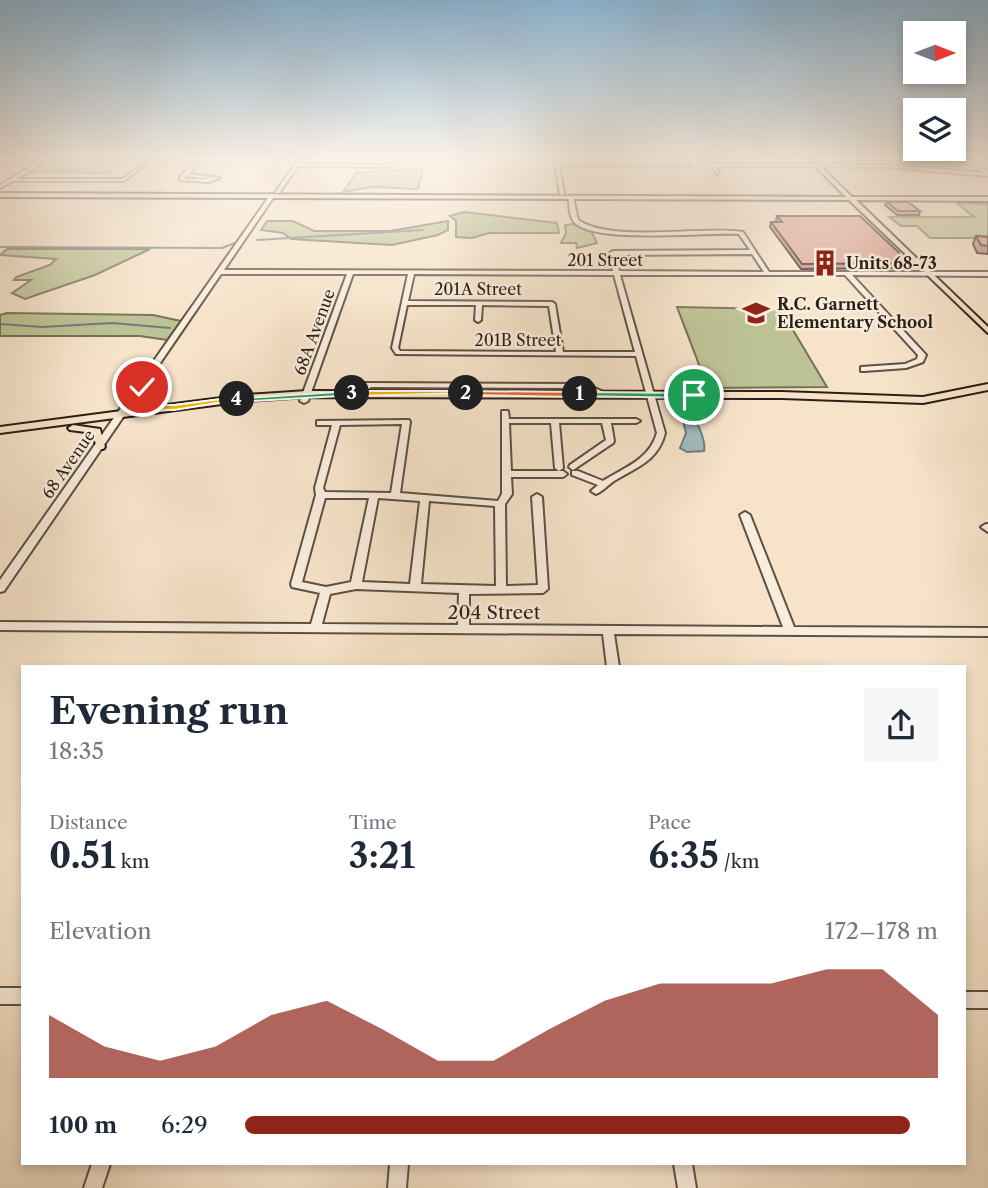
<!DOCTYPE html>
<meta charset="utf-8">
<style>
body{margin:0;font-family:"Libre Caslon Text",serif;background:#f6f6f7;color:#1f2937;height:100vh;display:flex;flex-direction:column;font-size:26px;white-space:nowrap}
*{box-sizing:border-box;margin:0}
p{font-size:23px;color:#747a83}
.icon{flex:none;width:38px;height:38px;fill:none;stroke:currentColor;stroke-width:2;stroke-linecap:round;stroke-linejoin:round}
.map{position:relative;flex:1;overflow:hidden}
.panel{position:absolute;left:21px;top:665px;width:945px;height:500px;display:flex;flex-direction:column;background:#fff;border-radius:0px;box-shadow:0 4px 10px #0003}
.panel>*{flex:none}
.needle{width:46px;rotate:90deg}
.controls{position:absolute;left:903px;top:21px;display:grid;gap:14px}
.controls a{display:grid;place-items:center;width:63px;height:63px;border-radius:0px;background:#fff;box-shadow:0 4px 10px #0003;font-size:35px}
.pin{position:absolute;display:grid;place-items:center;width:60px;height:60px;color:#fff;margin:-30px;border:4px solid #fff;border-radius:50%;box-shadow:0 2px 7px #0007}
.km{position:absolute;width:35px;height:35px;margin:-18px;border-radius:50%;background:#222;color:#fff;font-size:19px;line-height:35px;text-align:center}
.round{display:grid;place-items:center;flex:none;width:74px;height:74px;border-radius:0px;background:#f6f6f7}
.head{display:flex;align-items:center;justify-content:space-between;height:119px;padding:0 28px}
h1{font-size:38px;font-weight:700;line-height:52px}
.metrics{display:grid;grid-template-columns:repeat(3,1fr);gap:10px;height:119px;padding:7px 28px}
.metrics div{display:grid;align-content:center}
.metrics b{font-size:35px;font-weight:700}
.metrics small{font-size:19px;font-weight:400}
.metrics p{font-size:19px}
.chart{height:196px;padding:14px 28px}
.chart p{display:flex;justify-content:space-between}
.chart svg{width:100%;height:126px;margin-top:7px;fill:#8f2418;opacity:.7}
ul{padding:0 28px;list-style:none;font-size:23px}
li{display:grid;grid-template-columns:112px 84px 1fr;align-items:center;height:52px}
li i{height:18px;border-radius:9px;background:#8f2418}
.map>svg:first-child{display:block}
.green{fill:#bdc395;stroke:#747156;stroke-width:2}
.water{fill:#a1bbc1;stroke:#727d7d;stroke-width:2}
.lines{fill:none;stroke-linecap:round;stroke-linejoin:round}
.stream{stroke:#727d7d;stroke-width:2}
.minor-casing{stroke:#5e5044;stroke-width:4}
.major-casing{stroke:#2c1f18;stroke-width:4}
.minor{fill:#f9eddc;fill-rule:evenodd}
.major{fill:#f6e3c9;fill-rule:evenodd}
.wall{fill:#bb8576;stroke:#2c1f18;stroke-width:2}
.building{fill:#d99b89;stroke:#2c1f18;stroke-width:2}
.split-1{fill:#22a559;stroke:#fff;stroke-width:2}
.split-2{fill:#f0652b;stroke:#fff;stroke-width:2}
.split-3{fill:#f5b400;stroke:#fff;stroke-width:2}
.split-4{fill:#22a559;stroke:#fff;stroke-width:2}
.split-5{fill:#f5b400;stroke:#fff;stroke-width:2}
.labels{text-anchor:middle;stroke-width:5;stroke-linejoin:round;paint-order:stroke}
.far-street-label{font-size:16px;fill:#2c1f18;stroke:#f9eddc}
.far-poi-label{font-size:16px;font-weight:bold;fill:#2c1f18;stroke:#f9eddc;text-anchor:start}
.street-label{font-size:19px;fill:#2c1f18;stroke:#f9eddc}
</style>
<div class="map">
<svg width="988" height="1188" viewBox="0 0 988 1188">
<rect width="100%" height="100%" fill="#f6e3c9"/>
<filter id="stains"><feTurbulence type="fractalNoise" baseFrequency=".00286" numOctaves="4"/><feColorMatrix values="0 0 0 0 .2 0 0 0 0 .09 0 0 0 0 .02 0 0 0 .5 -.17"/></filter>
<radialGradient id="worn" r=".72"><stop offset=".6" stop-color="#630" stop-opacity="0"/><stop offset="1" stop-color="#630" stop-opacity=".3"/></radialGradient>
<!-- green -->
<g class="green">
<polygon points="561,157 686,157 691,167 563,166"/>
<polygon points="53,158 61,159 124,159 107,173 31,172"/>
<polygon points="423,168 418,189 372,187 343,192 356,173"/>
<polygon points="957,203 988,204 988,235 983,238 930,238 917,226 901,226 889,217 974,217"/>
<polygon points="464,212 557,223 559,233 489,233 472,238 456,237 456,221 450,216"/>
<polygon points="267,221 293,221 314,231 390,231 448,221 448,230 438,235 392,245 291,239 283,233 261,230"/>
<polygon points="573,224 591,231 597,243 577,248 576,243 561,243 566,233 565,225"/>
<polygon points="7,249 150,249 95,275 25,299 12,293 31,280 14,280 16,277 50,265 56,259 0,255"/>
<polygon points="677,307 775,309 784,315 827,387 708,388"/>
<polygon points="7,313 153,315 181,321 167,340 140,336 0,336 0,315"/>
<polygon points="367,388 586,389 587,392 364,391"/>
</g>
<!-- water -->
<path class="water" d="M691 416C699 422 706 443 704 451L687 452 680 448 686 433 682 417Z"/>
<g class="lines">
<!-- stream -->
<g class="stream">
<polyline points="38,170 90,169 105,163"/>
<polyline points="257,240 423,230"/>
<polyline points="0,247 222,248 235,243"/>
<polyline points="0,324 42,327 112,323 170,328"/>
</g>
<!-- minor casing -->
<g class="minor-casing">
<g id="minor">
<path d="M51 157 17 179H123L151 157H155L153 159H244L245 157H249L245 161H201L189 174 220 178 208 182 180 180V177L196 161H150L124 181H13L0 188V185L41 160H0V158ZM186 176 211 179H184Z"/>
<polygon points="300,157 304,157 299,164 386,165 400,161 402,162 386,167 298,166 279,193 275,193"/>
<polygon points="554,157 558,157 564,194 562,195 560,194"/>
<polygon points="704,157 708,157 713,164 887,165 984,173 959,157 964,157 988,172 988,176 887,167 715,166 719,173 717,174"/>
<path d="M271 194 275 195 224 270 613 271 610 253 613 251 750 250 739 234C705 232 598 244 575 223 569 217 569 205 569 197L571 196 573 197 578 220C612 243 700 226 743 232L769 272H988V276L852 275 926 355 923 362 906 368 864 371H861V367L905 364 917 359 918 355 845 275H620L665 433C658 461 637 467 614 481 608 485 603 491 596 494L591 491 598 485 572 475V471H578L603 481C625 467 649 460 657 433L636 356 396 354 392 348 408 274H353L308 401 304 403 300 401 347 274H221L4 591 0 592V580ZM752 254 764 272 619 271 616 255ZM414 274 614 275 635 352H563L555 304 552 302 408 301ZM407 305H476L475 320 478 322 481 320 482 305 549 306 556 352 400 351 398 348Z"/>
<polygon points="366,383 586,384 608,394 601,396 585,388 371,387 360,395 354,395 354,391"/>
<path d="M502 411H508L509 419H636L640 421 636 423H611L614 441 613 443 573 470 569 467 570 465 606 440 602 423H559L563 468 559 471 555 468 551 423H509L511 471H563L567 474 563 477H511L512 494 505 504 506 586 538 585 532 497 537 494 542 497 548 589 543 593 469 594V625L783 627 740 515 745 512 750 515 794 627 988 628V636L614 634 619 667H607L603 634 0 630V622L311 624 320 593 292 587 291 584 316 495 315 488 332 425H317V421L409 420 410 422 400 493 498 501 502 494ZM402 424 391 493 325 492 323 488 340 425ZM325 498H369L351 582 326 587 302 582ZM378 498 420 501 410 584 362 582ZM429 501 495 506 496 586 421 584ZM356 589 459 593 458 625 322 624 330 594Z"/>
<polygon points="986,524 988,524 988,532 981,527"/>
<rect x="0" y="988" width="23" height="16"/>
<rect x="964" y="992" width="24" height="16"/>
<polygon points="92,1164 110,1164 102,1188 84,1188"/>
<polygon points="390,1164 408,1164 406,1188 388,1188"/>
<polygon points="674,1164 692,1164 696,1188 678,1188"/>
</g>
</g>
<!-- major casing -->
<g class="major-casing">
<g id="major">
<polygon points="806,157 811,157 852,197 988,197 988,201 856,200 988,327 988,333 849,200 0,197 0,193 846,197"/>
<polygon points="142,384 146,387 146,399 151,405 159,406 245,395 307,391 782,392 923,397 988,384 988,390 923,403 782,398 307,397 245,401 0,433 0,427 144,408 136,400 138,387"/>
<polygon points="73,425 100,429 105,447 103,449 97,449 93,433 70,430 68,428"/>
</g>
</g>
<!-- minor -->
<use href="#minor" class="minor"/>
<!-- major -->
<use href="#major" class="major"/>
</g>
<!-- wall -->
<g class="wall">
<polygon points="887,202 920,211 919,215 897,215 885,205"/>
<polygon points="777,216 910,263 908,268 801,269 770,227 771,222 777,222 776,221"/>
<polygon points="976,236 988,237 988,254 977,253 973,244"/>
</g>
<!-- building -->
<g class="building">
<polygon points="887,202 908,202 920,211 898,211"/>
<polygon points="777,216 860,216 910,263 802,264 771,222 782,222"/>
<polygon points="976,236 988,237 988,246 981,245"/>
</g>
<!-- sky -->
<linearGradient id="sky" x2="0" y2="1"><stop stop-color="#8bb7d8"/><stop offset="0.49" stop-color="#fbf2e7"/><stop offset="1" stop-color="#fbf2e7" stop-opacity="0"/></linearGradient>
<rect width="988" height="323" fill="url(#sky)"/>
<!-- split-1 -->
<polygon class="split-1" points="580,392 694,393 698,395 694,398 577,396"/>
<!-- split-2 -->
<polygon class="split-2" points="466,391 580,392 584,394 580,397 463,395"/>
<!-- split-3 -->
<polygon class="split-3" points="349,391 466,391 470,393 352,396"/>
<!-- split-4 -->
<polygon class="split-4" points="352,391 355,395 237,402 233,399"/>
<!-- split-5 -->
<polygon class="split-5" points="142,384 147,387 145,400 150,405 174,405 237,397 241,399 174,410 145,409 137,400 138,387"/>
<!-- icons -->
<defs>
<g id="building-bare" transform="scale(2.1)"><path d="M-4-6H4V6H1V3H-1V6H-4ZM-2.5-4.3h1.7v1.8h-1.7ZM.8-4.3h1.7v1.8H.8ZM-2.5-1h1.7V.8h-1.7ZM.8-1h1.7V.8H.8Z" fill="#8f2418" stroke="#f9eddc" stroke-width="2.5" paint-order="stroke"/></g>
<g id="school-bare" transform="scale(2.1)"><path d="M0-5L7-2L0 1L-7-2ZM-4 1L0 2.5L4 1V4Q0 6-4 4Z" fill="#8f2418" stroke="#f9eddc" stroke-width="2.5" paint-order="stroke"/></g>
</defs>
<g fill-rule="evenodd">
<use href="#building-bare" x="825" y="263"/>
<use href="#school-bare" x="756" y="313"/>
</g>
<g class="labels">
<!-- far-street labels -->
<g class="far-street-label">
<text x="605" y="266">201 Street</text>
<text x="478" y="295">201A Street</text>
<text transform="translate(314 332) rotate(-70)" y="6">68A Avenue</text>
<text x="518" y="346">201B Street</text>
<text transform="translate(68 464) rotate(-55)" y="6">68 Avenue</text>
</g>
<!-- far-poi labels -->
<g class="far-poi-label">
<text x="846" y="269">Units 68-73</text>
<text x="777" y="310">R.C. Garnett<tspan x="777" dy="18">Elementary School</tspan></text>
</g>
<!-- street labels -->
<g class="street-label">
<text x="494" y="619">204 Street</text>
</g>
</g>
<rect width="100%" height="100%" filter="url(#stains)"/>
<rect width="100%" height="100%" fill="url(#worn)"/>
</svg>
<div class="controls">
<a><svg class="needle" viewBox="-14 -14 28 28"><path d="M0-13l5 13h-10z" fill="#e53935"/><path d="M0 13l5-13h-10z" fill="#747a83"/></svg></a>
<a><svg class="icon" aria-label="layers" viewBox="0 0 24 24"><path d="M12 4l9 5-9 5-9-5zM3 14l9 5 9-5"/></svg></a>
</div>
<div class="pin" style="left:694px;top:395px;background:#1e9e55"><svg class="icon" aria-label="arrive" viewBox="0 0 24 24"><path d="M6 21V4h12l-3 4 3 4H6"/></svg></div>
<div class="pin" style="left:142px;top:387px;background:#d93025"><svg class="icon" aria-label="check" viewBox="0 0 24 24"><path d="M5 12l5 5 9-10"/></svg></div>
<b class="km" style="left:580px;top:394px">1</b>
<b class="km" style="left:466px;top:393px">2</b>
<b class="km" style="left:352px;top:393px">3</b>
<b class="km" style="left:237px;top:399px">4</b>
<section class="panel">
<div class="head"><div><h1>Evening run</h1><p>18:35</p></div><a class="round"><svg class="icon" aria-label="share" viewBox="0 0 24 24"><path d="M12 15V3M7 8l5-5 5 5M5 13v7h14v-7"/></svg></a></div>
<div class="metrics">
<div><p>Distance</p><b>0.51<small> km</small></b></div>
<div><p>Time</p><b>3:21</b></div>
<div><p>Pace</p><b>6:35<small> /km</small></b></div>
</div>
<div class="chart"><p><span>Elevation</span>172–178 m</p>
<svg viewBox="0 0 160 44" preserveAspectRatio="none"><path d="M0 44V22L10 33L20 38L30 33L40 22L50 17L60 27L70 38L80 38L90 27L100 17L110 11L120 11L130 11L140 6L150 6L160 22V44z"/></svg>
</div>
<ul>
<li><b>100 m</b>6:29<i style="width:96%"></i></li>
</ul>
</section>
</div>
